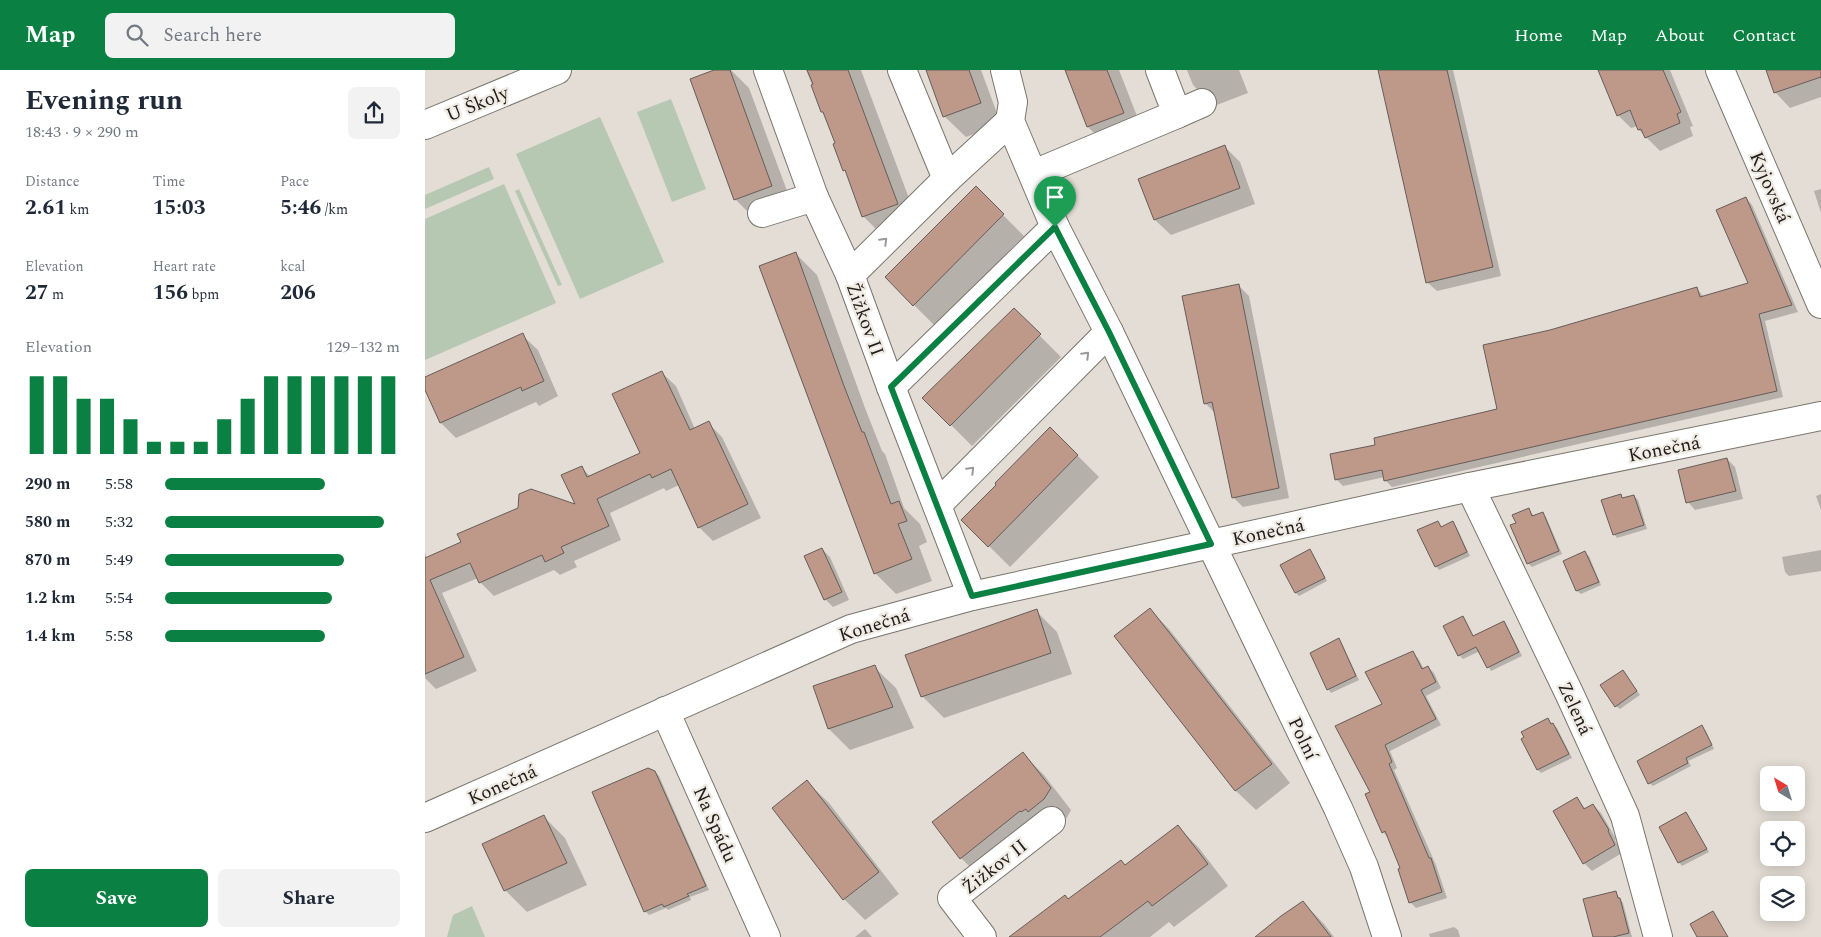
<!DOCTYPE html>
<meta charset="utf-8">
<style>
body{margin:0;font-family:Spectral,serif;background:#f2f2f3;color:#1f2937;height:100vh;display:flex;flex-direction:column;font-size:19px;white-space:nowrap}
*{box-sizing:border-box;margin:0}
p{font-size:16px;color:#747a83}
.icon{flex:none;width:28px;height:28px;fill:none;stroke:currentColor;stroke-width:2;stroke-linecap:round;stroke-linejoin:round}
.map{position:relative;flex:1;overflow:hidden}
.side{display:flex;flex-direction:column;background:#fff;width:425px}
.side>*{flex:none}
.needle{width:32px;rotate:322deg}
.controls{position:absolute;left:1335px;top:696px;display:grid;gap:10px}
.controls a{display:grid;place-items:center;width:45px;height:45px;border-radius:8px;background:#fff;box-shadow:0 2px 12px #0003;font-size:25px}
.pin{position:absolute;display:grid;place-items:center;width:42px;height:42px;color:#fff;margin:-51px -21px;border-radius:50% 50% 50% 0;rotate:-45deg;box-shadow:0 0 5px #0007}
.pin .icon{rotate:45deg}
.round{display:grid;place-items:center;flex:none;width:52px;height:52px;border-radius:8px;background:#f2f2f3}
.headline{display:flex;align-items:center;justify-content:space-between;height:85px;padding:0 25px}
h1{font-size:28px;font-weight:700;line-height:38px}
.stats{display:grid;grid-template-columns:repeat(3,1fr);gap:8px;height:85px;padding:5px 25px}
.stats div{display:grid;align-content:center}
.stats b{font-size:21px;font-weight:700}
.stats small{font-size:14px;font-weight:400}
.stats p{font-size:14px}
.chart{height:140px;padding:10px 25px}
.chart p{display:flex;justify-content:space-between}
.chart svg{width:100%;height:90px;margin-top:5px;stroke:#0b8043;stroke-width:6}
.button{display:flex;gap:10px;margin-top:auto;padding:10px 25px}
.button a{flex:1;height:58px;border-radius:8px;background:#0b8043;color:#fff;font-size:20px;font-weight:700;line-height:58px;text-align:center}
.button a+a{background:#f2f2f3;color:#1f2937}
ul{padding:0 25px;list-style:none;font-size:16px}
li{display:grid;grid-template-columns:80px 60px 1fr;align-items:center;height:38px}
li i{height:12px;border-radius:6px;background:#0b8043}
header{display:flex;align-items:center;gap:30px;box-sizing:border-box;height:70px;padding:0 25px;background:#0b8043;color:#fff}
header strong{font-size:24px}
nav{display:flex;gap:28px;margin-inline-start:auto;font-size:18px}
.search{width:350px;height:45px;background:#f2f2f3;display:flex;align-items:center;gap:12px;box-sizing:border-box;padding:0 18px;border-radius:8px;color:#747a83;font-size:19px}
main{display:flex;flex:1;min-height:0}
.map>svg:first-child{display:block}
.green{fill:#b6c8b1}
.shadow{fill:#0003}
.building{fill:#be9888;stroke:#665d5a}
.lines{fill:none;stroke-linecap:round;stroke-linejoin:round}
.minor-casing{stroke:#7a756e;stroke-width:30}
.minor{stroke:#fff;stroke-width:28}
.oneway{stroke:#9a9998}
.route-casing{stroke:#fff;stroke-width:10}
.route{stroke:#0b8043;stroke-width:6}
.labels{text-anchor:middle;stroke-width:4.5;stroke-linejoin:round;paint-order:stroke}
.street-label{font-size:19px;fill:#1f1d1a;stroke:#f0ebe3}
</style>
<header>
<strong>Map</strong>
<div class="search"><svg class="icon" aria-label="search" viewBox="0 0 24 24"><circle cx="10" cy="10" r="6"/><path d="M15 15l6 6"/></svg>Search here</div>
<nav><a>Home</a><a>Map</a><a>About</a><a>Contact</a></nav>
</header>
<main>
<section class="side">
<div class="headline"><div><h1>Evening run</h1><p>18:43 · 9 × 290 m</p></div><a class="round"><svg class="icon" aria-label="share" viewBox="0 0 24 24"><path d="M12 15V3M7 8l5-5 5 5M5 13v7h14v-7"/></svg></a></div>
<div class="stats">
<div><p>Distance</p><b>2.61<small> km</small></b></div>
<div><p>Time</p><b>15:03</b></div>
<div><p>Pace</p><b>5:46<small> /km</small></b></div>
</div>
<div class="stats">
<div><p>Elevation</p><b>27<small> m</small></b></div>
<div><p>Heart rate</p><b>156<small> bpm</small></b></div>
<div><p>kcal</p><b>206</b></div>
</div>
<div class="chart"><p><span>Elevation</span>129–132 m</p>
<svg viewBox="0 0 160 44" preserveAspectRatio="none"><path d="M5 44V6M15 44V6M25 44V17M35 44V17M45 44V27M55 44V38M65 44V38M75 44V38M85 44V27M95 44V17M105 44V6M115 44V6M125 44V6M135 44V6M145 44V6M155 44V6"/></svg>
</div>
<ul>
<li><b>290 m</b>5:58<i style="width:68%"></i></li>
<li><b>580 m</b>5:32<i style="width:93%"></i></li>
<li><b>870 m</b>5:49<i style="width:76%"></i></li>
<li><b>1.2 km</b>5:54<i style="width:71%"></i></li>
<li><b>1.4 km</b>5:58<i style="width:68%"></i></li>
</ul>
<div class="button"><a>Save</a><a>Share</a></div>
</section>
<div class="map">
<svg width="1396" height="867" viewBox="0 0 1396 867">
<rect width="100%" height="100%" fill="#e3ddd5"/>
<!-- green -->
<g class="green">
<polygon points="246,29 281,119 247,132 212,42"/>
<polygon points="175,47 239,192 155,229 91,84"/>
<polygon points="64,97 69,109 0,139 0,125"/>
<polygon points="79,114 131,233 0,290 0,149"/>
<polygon points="94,119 137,215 133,216 90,121"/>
<polygon points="47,836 60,867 22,867 28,845"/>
</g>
<!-- shadow -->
<g class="shadow">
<polygon points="293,0 306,0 324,18 368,137 332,151 310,129"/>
<polygon points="381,0 436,0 494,155 460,168 438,146 423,104 419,100 411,73"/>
<polygon points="502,0 556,0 576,54 541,67 519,46"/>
<polygon points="642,0 694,0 719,64 684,78 663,57"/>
<polygon points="762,0 814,0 823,23 789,36 768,15"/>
<polygon points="954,0 1028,0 1076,206 1012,221 1002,212"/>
<polygon points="1174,0 1245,0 1268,56 1265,57 1268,66 1235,81 1214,60 1213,56 1206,58 1193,45"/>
<polygon points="1342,0 1396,0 1396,27 1365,38 1350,22"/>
<polygon points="799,76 815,92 830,134 746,165 730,150 714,110"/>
<polygon points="551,118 599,166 510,256 461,207"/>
<polygon points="1396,119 1396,143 1389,121"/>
<polygon points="1321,128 1327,135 1373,242 1340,251 1358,327 967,417 960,410 960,407 918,416 911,409 952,376 1073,340 1125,261 1272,219 1279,227 1325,214"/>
<polygon points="370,183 392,205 440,338 457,381 460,384 479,438 495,454 502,472 494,476 507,511 471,524 450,503"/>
<polygon points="813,215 824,226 864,428 818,437 808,427 790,343 780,333"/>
<polygon points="589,240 636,287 547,376 499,328"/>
<polygon points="97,265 113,280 133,326 114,336 111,332 31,368 16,353 0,317 0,309"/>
<polygon points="237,303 251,316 270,359 283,353 297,367 336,448 288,471 274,457 254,415 241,421 239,418 185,443 196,470 149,491 152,497 135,505 129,500 69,526 55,512 53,508 17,523 52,601 11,619 0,608 0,483 2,488 152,436 156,397 166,407 216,384"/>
<polygon points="652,385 674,407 585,497 538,450 573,415"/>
<polygon points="1302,389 1310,397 1318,429 1270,440 1263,432"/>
<polygon points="1396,424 1396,440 1391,426"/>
<polygon points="1195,426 1199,429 1209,426 1213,430 1222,459 1192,468 1189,464"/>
<polygon points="1104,440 1109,446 1117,443 1121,447 1137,484 1107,497 1103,493 1092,453"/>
<polygon points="1012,452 1017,458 1027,453 1031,456 1045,486 1014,500 1011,496"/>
<polygon points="397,479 405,487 424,530 408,537 400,529"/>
<polygon points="1396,480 1396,501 1364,506 1360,502 1357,487"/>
<polygon points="884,481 888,484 902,511 874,526 871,523"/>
<polygon points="1160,483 1164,486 1176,515 1156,524 1152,521 1139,492"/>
<polygon points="725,540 744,559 865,713 831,740 811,721 691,566"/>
<polygon points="611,541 632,562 647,604 519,648 497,626"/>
<polygon points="1038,547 1041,551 1049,567 1078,552 1082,556 1097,586 1066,601 1055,581 1038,589 1034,585"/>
<polygon points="914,570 917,574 934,610 906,623 903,619"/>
<polygon points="987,582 993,588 999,599 1003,597 1009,603 1016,618 1001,626 1016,655 965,681 972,698 969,700 1011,795 1022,828 991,838 986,833 975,800 977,799 964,768 958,762 947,723 959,635"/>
<polygon points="449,597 471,618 489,658 425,680 404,659 389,616"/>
<polygon points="1201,605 1215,625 1195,639 1191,636"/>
<polygon points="1123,650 1132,658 1147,688 1116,703 1113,700"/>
<polygon points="1277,657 1281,661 1289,679 1263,691 1266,696 1228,716 1224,713"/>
<polygon points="598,684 619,705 646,740 640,751 625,762 557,809 536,788"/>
<polygon points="230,702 234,706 284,820 265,827 266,830 243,840 241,838 224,845 220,841 168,723"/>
<polygon points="382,712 404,733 474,824 440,850 419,829"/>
<polygon points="1151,729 1161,739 1168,735 1176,743 1191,769 1190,770 1197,783 1167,801 1159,793"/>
<polygon points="1261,744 1284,782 1257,796 1254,792"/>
<polygon points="119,747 140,768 162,815 102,842 80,820"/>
<polygon points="753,757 774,778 803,816 749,857 744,852 725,867 586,867 701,796"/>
<polygon points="1190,822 1198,833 1207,867 1169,867"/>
<polygon points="878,832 899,854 909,867 833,867"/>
<polygon points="1029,857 1033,860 1035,867 1005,867 1004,864"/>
<polygon points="440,859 447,867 430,867"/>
</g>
<!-- building -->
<g class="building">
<polygon points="289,0 305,0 347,116 309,130 265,9"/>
<polygon points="382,0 423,0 473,134 437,147 420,100 418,101 408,74 410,73 398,42 396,42 386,15 388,14"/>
<polygon points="501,0 544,0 556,33 518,47"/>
<polygon points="640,0 682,0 699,43 662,57"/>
<polygon points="953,0 1022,0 1068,197 1001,213"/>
<polygon points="1173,0 1238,0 1256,42 1252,44 1255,53 1220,68 1216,59 1213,60 1205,40 1192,46"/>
<polygon points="1341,0 1396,0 1396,7 1349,23"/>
<polygon points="800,75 815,118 729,150 713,109"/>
<polygon points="551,116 579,144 488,236 460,207"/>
<polygon points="1321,127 1367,235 1334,244 1352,321 959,411 957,400 910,410 905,384 950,375 949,368 1072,339 1058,275 1125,260 1272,217 1275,227 1323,213 1291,140"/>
<polygon points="371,182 419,316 437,362 439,362 466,434 474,431 482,451 473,454 487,489 449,504 334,196"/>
<polygon points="814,214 854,418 807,428 787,332 779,334 757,226"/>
<polygon points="589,238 616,264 525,356 497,328"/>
<polygon points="98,263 119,311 97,321 96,317 15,353 0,320 0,307"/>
<polygon points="237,301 265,360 284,351 323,434 273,458 246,399 227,408 225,404 172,429 184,456 136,477 139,483 120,492 117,485 54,513 45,493 5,510 39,587 0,604 0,488 36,472 32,464 93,438 94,424 106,419 150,434 136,405 157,396 162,407 215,383 187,324"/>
<polygon points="625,357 653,385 563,477 536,450 571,415 570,413"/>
<polygon points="1302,388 1311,421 1261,433 1253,400"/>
<polygon points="1196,424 1197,428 1209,425 1219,455 1188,465 1176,430"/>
<polygon points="1104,438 1107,446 1118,442 1134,481 1102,494 1085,455 1091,453 1087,445"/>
<polygon points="1013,451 1016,457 1028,451 1042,482 1010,497 992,460"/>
<polygon points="397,478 417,522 399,530 379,486"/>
<polygon points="885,479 900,508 870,523 855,495"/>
<polygon points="1160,481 1174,512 1151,521 1138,491"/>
<polygon points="725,538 847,694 810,721 689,566"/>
<polygon points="612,539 626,583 496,627 480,585"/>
<polygon points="1038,546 1048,566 1079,551 1094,582 1062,598 1051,577 1033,586 1018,556"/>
<polygon points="914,568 931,606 902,620 885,583"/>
<polygon points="988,581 997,599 1003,596 1011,612 996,620 1011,649 960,675 967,692 964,694 1004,788 1006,788 1017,822 984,833 973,799 975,798 960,761 957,763 940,724 945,722 910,656 957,634 940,602"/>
<polygon points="450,595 468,637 403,659 388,616"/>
<polygon points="1198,600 1212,621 1190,637 1175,615"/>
<polygon points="1123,648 1126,654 1128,653 1144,684 1112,700 1096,669 1099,667 1096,662"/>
<polygon points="1277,655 1287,675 1261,688 1263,693 1223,714 1212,691"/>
<polygon points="598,682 626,718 619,729 603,742 601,739 596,742 595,741 535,789 507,752"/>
<polygon points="223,698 230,701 281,816 262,824 264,826 239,837 237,834 219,842 167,722"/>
<polygon points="382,710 454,802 418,830 347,738"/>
<polygon points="1152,727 1159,739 1168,734 1184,760 1183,761 1190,775 1158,794 1128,741"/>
<polygon points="1261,742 1282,779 1253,793 1234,757"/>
<polygon points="119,745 142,793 79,821 57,774"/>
<polygon points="753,755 783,794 727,836 723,831 675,867 584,867 640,825 643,829 696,790 700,795"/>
<polygon points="1191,821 1193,828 1195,828 1204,863 1188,867 1168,867 1158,829"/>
<polygon points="878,831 906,867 830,867 856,846"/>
<polygon points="1288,841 1303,867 1272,867 1265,854"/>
</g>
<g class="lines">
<!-- minor casing -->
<g class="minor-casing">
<g id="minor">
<polyline points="343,0 389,127 425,205 466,317 547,526"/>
<polyline points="477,0 522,109"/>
<polyline points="580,0 588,32 585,51 630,157 684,262 913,738 939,797 962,867"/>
<polyline points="1295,0 1396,234"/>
<polyline points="752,44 777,33"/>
<polyline points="0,55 132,0"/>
<polyline points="609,104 752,44 735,0"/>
<polyline points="337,143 389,127"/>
<polyline points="425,205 522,109 585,51"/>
<polyline points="466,317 630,157"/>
<polyline points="1045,417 1145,625 1200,746 1233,867"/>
<polyline points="512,435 684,262"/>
<polyline points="240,641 341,867"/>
<polyline points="0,748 426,559 547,526 786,474 1045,417 1396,346"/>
<polyline points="557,867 527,828 626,751"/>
</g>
</g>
<!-- minor -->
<use href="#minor" class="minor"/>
</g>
<!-- one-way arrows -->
<defs><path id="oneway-chevron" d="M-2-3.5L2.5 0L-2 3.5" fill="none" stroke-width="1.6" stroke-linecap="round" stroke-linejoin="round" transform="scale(1.25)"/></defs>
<g class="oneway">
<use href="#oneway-chevron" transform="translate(459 171) rotate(-45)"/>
<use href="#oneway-chevron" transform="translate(661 285) rotate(-45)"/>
<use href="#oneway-chevron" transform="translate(546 400) rotate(-45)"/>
</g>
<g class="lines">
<!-- route casing -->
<g class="route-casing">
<polygon id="route" points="630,157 684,262 786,474 547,526 466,317"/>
</g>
<!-- route -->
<use href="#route" class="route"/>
</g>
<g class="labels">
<!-- street labels -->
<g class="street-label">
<text transform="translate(52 33) rotate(-22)" y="7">U Školy</text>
<text transform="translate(1346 117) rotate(67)" y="7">Kyjovská</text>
<text transform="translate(441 249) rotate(70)" y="7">Žižkov II</text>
<text transform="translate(1239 378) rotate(-11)" y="7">Konečná</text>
<text transform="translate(843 461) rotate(-12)" y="7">Konečná</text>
<text transform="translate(449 554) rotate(-17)" y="7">Konečná</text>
<text transform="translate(1151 638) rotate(65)" y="7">Zelená</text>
<text transform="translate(879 668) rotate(64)" y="7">Polní</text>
<text transform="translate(77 714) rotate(-24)" y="7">Konečná</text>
<text transform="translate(291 754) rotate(66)" y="7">Na Spádu</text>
<text transform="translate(569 796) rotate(-38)" y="7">Žižkov II</text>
</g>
</g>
</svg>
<div class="controls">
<a><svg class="needle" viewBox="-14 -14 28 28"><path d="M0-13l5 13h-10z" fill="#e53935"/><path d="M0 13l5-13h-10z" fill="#747a83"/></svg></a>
<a><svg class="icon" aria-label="locate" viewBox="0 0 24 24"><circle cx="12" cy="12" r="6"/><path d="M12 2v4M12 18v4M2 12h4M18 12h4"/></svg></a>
<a><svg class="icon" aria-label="layers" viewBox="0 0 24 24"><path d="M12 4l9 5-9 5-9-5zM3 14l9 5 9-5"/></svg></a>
</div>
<div class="pin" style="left:630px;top:157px;background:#1e9e55"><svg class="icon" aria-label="arrive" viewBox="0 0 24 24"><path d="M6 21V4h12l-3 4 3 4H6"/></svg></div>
</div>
</main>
